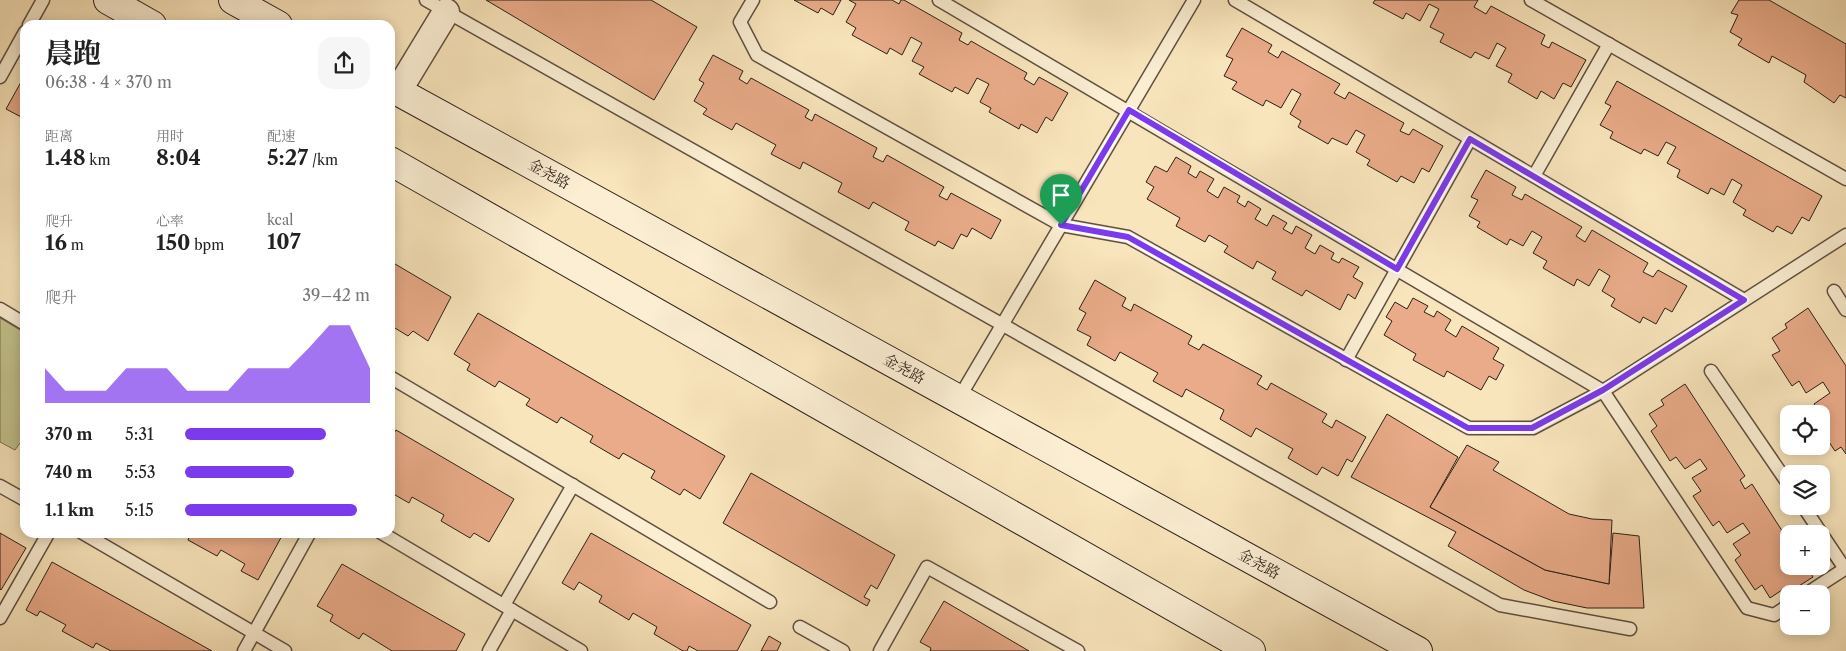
<!DOCTYPE html>
<html lang="zh">
<meta charset="utf-8">
<style>
body{margin:0;font-family:"Libre Caslon Text","Noto Serif SC",serif;background:#f6f6f6;color:#222;height:100vh;display:flex;flex-direction:column;font-size:19px;white-space:nowrap}
*{box-sizing:border-box;margin:0}
p{font-size:16px;color:#767676}
.icon{flex:none;width:28px;height:28px;fill:none;stroke:currentColor;stroke-width:2;stroke-linecap:round;stroke-linejoin:round}
.map{position:relative;flex:1;overflow:hidden}
.drawer{position:absolute;left:20px;top:20px;width:375px;height:518px;display:flex;flex-direction:column;background:#fff;border-radius:15px;box-shadow:0 2px 12px #0003}
.drawer>*{flex:none}
.controls{position:absolute;left:1780px;top:405px;display:grid;gap:10px}
.controls a{display:grid;place-items:center;width:50px;height:50px;border-radius:10px;background:#fff;box-shadow:0 2px 12px #0003;font-size:25px}
.pin{position:absolute;display:grid;place-items:center;width:42px;height:42px;color:#fff;margin:-51px -21px;border-radius:50% 50% 50% 0;rotate:-45deg;box-shadow:0 0 5px #0007}
.pin .icon{rotate:45deg}
.round{display:grid;place-items:center;flex:none;width:52px;height:52px;border-radius:15px;background:#f6f6f6}
.summary{display:flex;align-items:center;justify-content:space-between;height:85px;padding:0 25px}
h1{font-size:28px;font-weight:700;line-height:38px}
.metrics{display:grid;grid-template-columns:repeat(3,1fr);gap:8px;height:85px;padding:5px 25px}
.metrics div{display:grid;align-content:center}
.metrics b{font-size:21px;font-weight:700}
.metrics small{font-size:14px;font-weight:400}
.metrics p{font-size:14px}
.chart{height:140px;padding:10px 25px}
.chart p{display:flex;justify-content:space-between}
.chart svg{width:100%;height:90px;margin-top:5px;fill:#7c3aed;opacity:.7}
ul{padding:0 25px;list-style:none;font-size:16px}
li{display:grid;grid-template-columns:80px 60px 1fr;align-items:center;height:38px}
li i{height:12px;border-radius:6px;background:#7c3aed}
.map>svg:first-child{display:block}
.green{fill:#c3c38d;stroke:#787152}
.building{fill:#e9ab89;stroke:#2c1f18}
.lines{fill:none;stroke-linecap:round;stroke-linejoin:round}
.lane-casing{stroke:#5f5041;stroke-width:15}
.street-casing{stroke:#5f5041;stroke-width:29}
.secondary-casing{stroke:#2c1f18;stroke-width:30}
.lane{stroke:#fbeed3;stroke-width:12}
.street{stroke:#fbeed3;stroke-width:26}
.secondary{stroke:#fbeed3;stroke-width:28}
.route-casing{stroke:#fff;stroke-width:10}
.route{stroke:#7c3aed;stroke-width:6}
.labels{text-anchor:middle;stroke-width:4;stroke-linejoin:round;paint-order:stroke}
.street-label{font-size:15px;fill:#2c1f18;stroke:#fbeed3}
</style>
<div class="map">
<svg width="1846" height="651" viewBox="0 0 1846 651">
<rect width="100%" height="100%" fill="#f9e5bc"/>
<filter id="stains"><feTurbulence type="fractalNoise" baseFrequency=".004" numOctaves="4"/><feColorMatrix values="0 0 0 0 .2 0 0 0 0 .09 0 0 0 0 .02 0 0 0 .5 -.17"/></filter>
<radialGradient id="worn" r=".72"><stop offset=".6" stop-color="#630" stop-opacity="0"/><stop offset="1" stop-color="#630" stop-opacity=".3"/></radialGradient>
<!-- green -->
<polygon class="green" points="0,318 25,333 25,445 20,443 15,450 0,442"/>
<!-- building -->
<g class="building">
<polygon points="486,0 651,0 697,27 654,100"/>
<polygon points="794,0 841,0 833,15 821,8 818,13"/>
<polygon points="849,0 892,0 899,4 901,0 904,0 962,33 959,40 968,45 971,41 1027,73 1024,79 1034,85 1039,77 1068,93 1052,121 1046,117 1037,133 1021,124 1019,129 989,112 991,108 980,102 989,84 977,78 968,94 955,87 952,92 919,74 924,67 912,61 922,43 911,37 902,55 890,48 887,54 852,35 856,28 846,22 856,4"/>
<polygon points="1375,0 1478,0 1474,7 1486,14 1491,6 1545,35 1541,44 1549,48 1552,42 1586,60 1571,87 1563,83 1554,99 1541,91 1537,99 1508,82 1512,74 1496,66 1506,48 1497,43 1489,59 1475,52 1471,58 1440,42 1444,34 1430,27 1439,9 1429,4 1420,21 1406,13 1403,19 1373,3"/>
<polygon points="1739,0 1769,0 1846,44 1846,98 1840,95 1834,103 1804,82 1806,75 1772,56 1769,63 1738,45 1742,39 1730,32 1738,15 1731,13"/>
<polygon points="1242,28 1272,45 1268,52 1278,58 1282,51 1340,84 1334,93 1345,99 1349,92 1404,123 1400,131 1409,135 1413,129 1443,146 1429,172 1422,168 1414,183 1401,176 1397,182 1367,165 1370,160 1356,152 1365,135 1356,130 1347,145 1332,138 1328,144 1298,127 1301,121 1290,114 1301,94 1292,89 1281,108 1266,100 1263,106 1232,89 1237,82 1224,76 1233,59 1226,56"/>
<polygon points="713,55 743,71 739,79 747,84 751,78 809,110 805,117 812,121 815,114 877,148 873,157 883,162 887,155 944,187 939,196 947,200 951,193 1001,220 991,239 972,228 967,237 961,234 953,249 938,241 935,246 905,230 909,222 873,202 869,209 838,192 842,183 803,162 800,169 771,154 776,145 736,123 732,130 703,114 707,109 694,101 704,83 699,80"/>
<polygon points="1617,81 1822,196 1809,221 1802,217 1792,234 1777,226 1773,232 1743,215 1746,210 1733,202 1742,185 1732,179 1724,195 1711,188 1708,194 1677,177 1680,170 1667,163 1676,147 1666,142 1658,156 1644,149 1641,154 1610,138 1613,132 1600,125 1611,106 1605,103"/>
<polygon points="21,82 25,85 25,119 6,109"/>
<polygon points="1176,157 1191,166 1188,173 1196,178 1200,171 1214,179 1207,191 1218,198 1224,187 1240,196 1237,202 1245,207 1248,201 1261,209 1255,219 1267,226 1273,215 1287,223 1283,229 1292,234 1296,226 1312,235 1305,248 1315,254 1320,245 1334,253 1331,259 1339,263 1342,258 1359,267 1353,277 1363,283 1355,299 1348,294 1340,310 1306,290 1302,296 1272,279 1276,272 1257,261 1253,269 1224,252 1228,246 1209,235 1205,242 1176,226 1180,218 1147,199 1154,187 1146,182 1155,166 1167,172"/>
<polygon points="1486,170 1516,187 1512,195 1522,200 1525,194 1582,227 1576,236 1585,242 1592,230 1648,263 1643,272 1653,277 1658,270 1687,286 1672,312 1665,308 1656,324 1643,317 1640,323 1611,306 1615,299 1602,291 1610,276 1599,269 1589,286 1577,279 1574,286 1543,268 1547,261 1533,253 1542,237 1532,231 1523,246 1510,239 1507,245 1477,227 1480,222 1469,216 1478,200 1471,197"/>
<polygon points="390,261 451,297 428,341 413,331 408,336 390,325"/>
<polygon points="1095,280 1126,298 1122,306 1131,311 1134,304 1192,336 1188,344 1199,350 1203,344 1262,376 1257,384 1267,390 1271,383 1327,414 1322,422 1332,428 1336,420 1366,437 1352,462 1347,459 1338,476 1322,467 1317,475 1288,458 1293,449 1256,428 1251,437 1220,419 1224,410 1186,389 1182,397 1153,381 1158,373 1120,352 1115,361 1087,345 1091,337 1077,330 1086,313 1079,309"/>
<polygon points="1413,298 1428,306 1424,312 1434,317 1437,311 1451,320 1445,330 1456,337 1462,326 1499,348 1493,359 1504,365 1496,380 1489,376 1481,390 1447,371 1444,377 1413,360 1416,354 1384,335 1392,321 1386,317 1395,302 1407,309"/>
<polygon points="1808,308 1846,366 1846,454 1841,447 1835,451 1821,430 1823,417 1814,404 1830,393 1823,382 1806,393 1799,381 1792,386 1772,355 1780,351 1772,338 1787,328 1785,324"/>
<polygon points="478,313 725,456 700,499 684,489 680,495 651,478 655,471 623,453 619,459 590,442 593,436 561,417 557,423 526,405 530,399 499,381 495,387 467,370 470,364 454,354"/>
<polygon points="1685,384 1745,476 1740,480 1745,489 1752,484 1788,540 1781,545 1787,554 1789,552 1789,566 1806,566 1813,577 1788,593 1785,588 1770,598 1762,585 1755,590 1735,560 1741,555 1733,544 1750,533 1743,523 1727,533 1719,521 1713,526 1693,496 1701,491 1692,478 1707,469 1700,459 1685,469 1676,457 1670,461 1651,431 1657,426 1649,414 1664,405 1661,400"/>
<polygon points="1387,414 1458,457 1430,507 1545,570 1609,584 1613,533 1639,536 1644,608 1587,608 1553,601 1524,590 1448,546 1456,532 1351,477"/>
<polygon points="396,430 514,499 489,542 474,533 470,538 441,521 444,515 412,497 409,503 390,492 390,440"/>
<polygon points="1467,445 1499,462 1493,470 1569,514 1592,519 1612,520 1609,584 1545,570 1430,507"/>
<polygon points="751,473 895,555 877,589 871,585 864,597 870,600 867,606 723,523"/>
<polygon points="191,532 284,532 258,580 241,571 245,564 221,550 217,556 188,540"/>
<polygon points="0,533 26,548 1,590 0,589"/>
<polygon points="591,533 751,625 737,651 698,651 689,646 687,651 683,651 654,634 657,627 633,613 629,620 599,602 602,596 579,582 574,590 562,583"/>
<polygon points="52,562 212,651 111,651 96,643 93,648 62,631 66,625 40,611 37,616 26,610"/>
<polygon points="342,564 465,634 456,651 392,651 363,633 359,639 330,621 333,615 317,606"/>
<polygon points="944,601 1029,651 930,651 931,648 920,642"/>
<polygon points="769,636 781,643 777,651 761,651"/>
</g>
<g class="lines">
<!-- lane casing -->
<g class="lane-casing">
<g id="lane">
<polyline points="426,0 1500,605 1630,629"/>
<polyline points="753,0 740,22 757,55 1061,225 1128,237 1469,428 1533,428 1603,391 1846,235"/>
<polyline points="939,0 1603,391 1747,608 1774,615 1789,605"/>
<polyline points="1235,0 1744,300"/>
<polyline points="1531,0 1846,179"/>
<polyline points="29,25 43,0"/>
<polyline points="0,77 25,32"/>
<polyline points="1534,176 1609,44"/>
<polyline points="1834,291 1846,310"/>
<polyline points="0,309 25,324"/>
<polyline points="1346,360 1470,139"/>
<polyline points="1711,371 1789,485"/>
<polyline points="390,377 770,602"/>
<polyline points="959,398 1194,0"/>
<polyline points="0,486 25,500"/>
<polyline points="1803,506 1845,569"/>
<polyline points="81,532 285,651"/>
<polyline points="380,532 581,651"/>
<polyline points="1806,594 1846,568"/>
<polyline points="504,605 573,485"/>
<polyline points="0,618 49,532"/>
<polyline points="800,627 843,651"/>
<polyline points="244,651 310,532"/>
<polyline points="489,651 512,610"/>
<polyline points="880,651 927,567 1078,651"/>
</g>
</g>
<!-- street casing -->
<g class="street-casing">
<polyline id="street" points="398,91 446,12"/>
</g>
<!-- secondary casing -->
<g class="secondary-casing">
<g id="secondary">
<polyline points="108,0 152,25"/>
<polyline points="233,0 278,25"/>
<polyline points="390,87 1418,651"/>
<polyline points="390,161 1251,651"/>
</g>
</g>
<!-- lane -->
<use href="#lane" class="lane"/>
<!-- street -->
<use href="#street" class="street"/>
<!-- secondary -->
<use href="#secondary" class="secondary"/>
</g>
<g class="lines">
<!-- route casing -->
<g class="route-casing">
<polygon id="route" points="1129,110 1397,269 1470,139 1744,300 1603,390 1532,428 1468,428 1128,237 1061,225"/>
</g>
<!-- route -->
<use href="#route" class="route"/>
</g>
<g class="labels">
<!-- street labels -->
<g class="street-label">
<text transform="translate(549 174) rotate(29)" y="5">金尧路</text>
<text transform="translate(904 369) rotate(29)" y="5">金尧路</text>
<text transform="translate(1259 564) rotate(29)" y="5">金尧路</text>
</g>
</g>
<rect width="100%" height="100%" filter="url(#stains)"/>
<rect width="100%" height="100%" fill="url(#worn)"/>
</svg>
<div class="controls">
<a><svg class="icon" aria-label="locate" viewBox="0 0 24 24"><circle cx="12" cy="12" r="6"/><path d="M12 2v4M12 18v4M2 12h4M18 12h4"/></svg></a>
<a><svg class="icon" aria-label="layers" viewBox="0 0 24 24"><path d="M12 4l9 5-9 5-9-5zM3 14l9 5 9-5"/></svg></a>
<a>+</a>
<a>−</a>
</div>
<div class="pin" style="left:1061px;top:225px;background:#1e9e55"><svg class="icon" aria-label="arrive" viewBox="0 0 24 24"><path d="M6 21V4h12l-3 4 3 4H6"/></svg></div>
<section class="drawer">
<div class="summary"><div><h1>晨跑</h1><p>06:38 · 4 × 370 m</p></div><a class="round"><svg class="icon" aria-label="share" viewBox="0 0 24 24"><path d="M12 15V3M7 8l5-5 5 5M5 13v7h14v-7"/></svg></a></div>
<div class="metrics">
<div><p>距离</p><b>1.48<small> km</small></b></div>
<div><p>用时</p><b>8:04</b></div>
<div><p>配速</p><b>5:27<small> /km</small></b></div>
</div>
<div class="metrics">
<div><p>爬升</p><b>16<small> m</small></b></div>
<div><p>心率</p><b>150<small> bpm</small></b></div>
<div><p>kcal</p><b>107</b></div>
</div>
<div class="chart"><p><span>爬升</span>39–42 m</p>
<svg viewBox="0 0 160 44" preserveAspectRatio="none"><path d="M0 44V27L10 38L20 38L30 38L40 27L50 27L60 27L70 38L80 38L90 38L100 27L110 27L120 27L130 17L140 6L150 6L160 27V44z"/></svg>
</div>
<ul>
<li><b>370 m</b>5:31<i style="width:76%"></i></li>
<li><b>740 m</b>5:53<i style="width:59%"></i></li>
<li><b>1.1 km</b>5:15<i style="width:93%"></i></li>
</ul>
</section>
</div>
